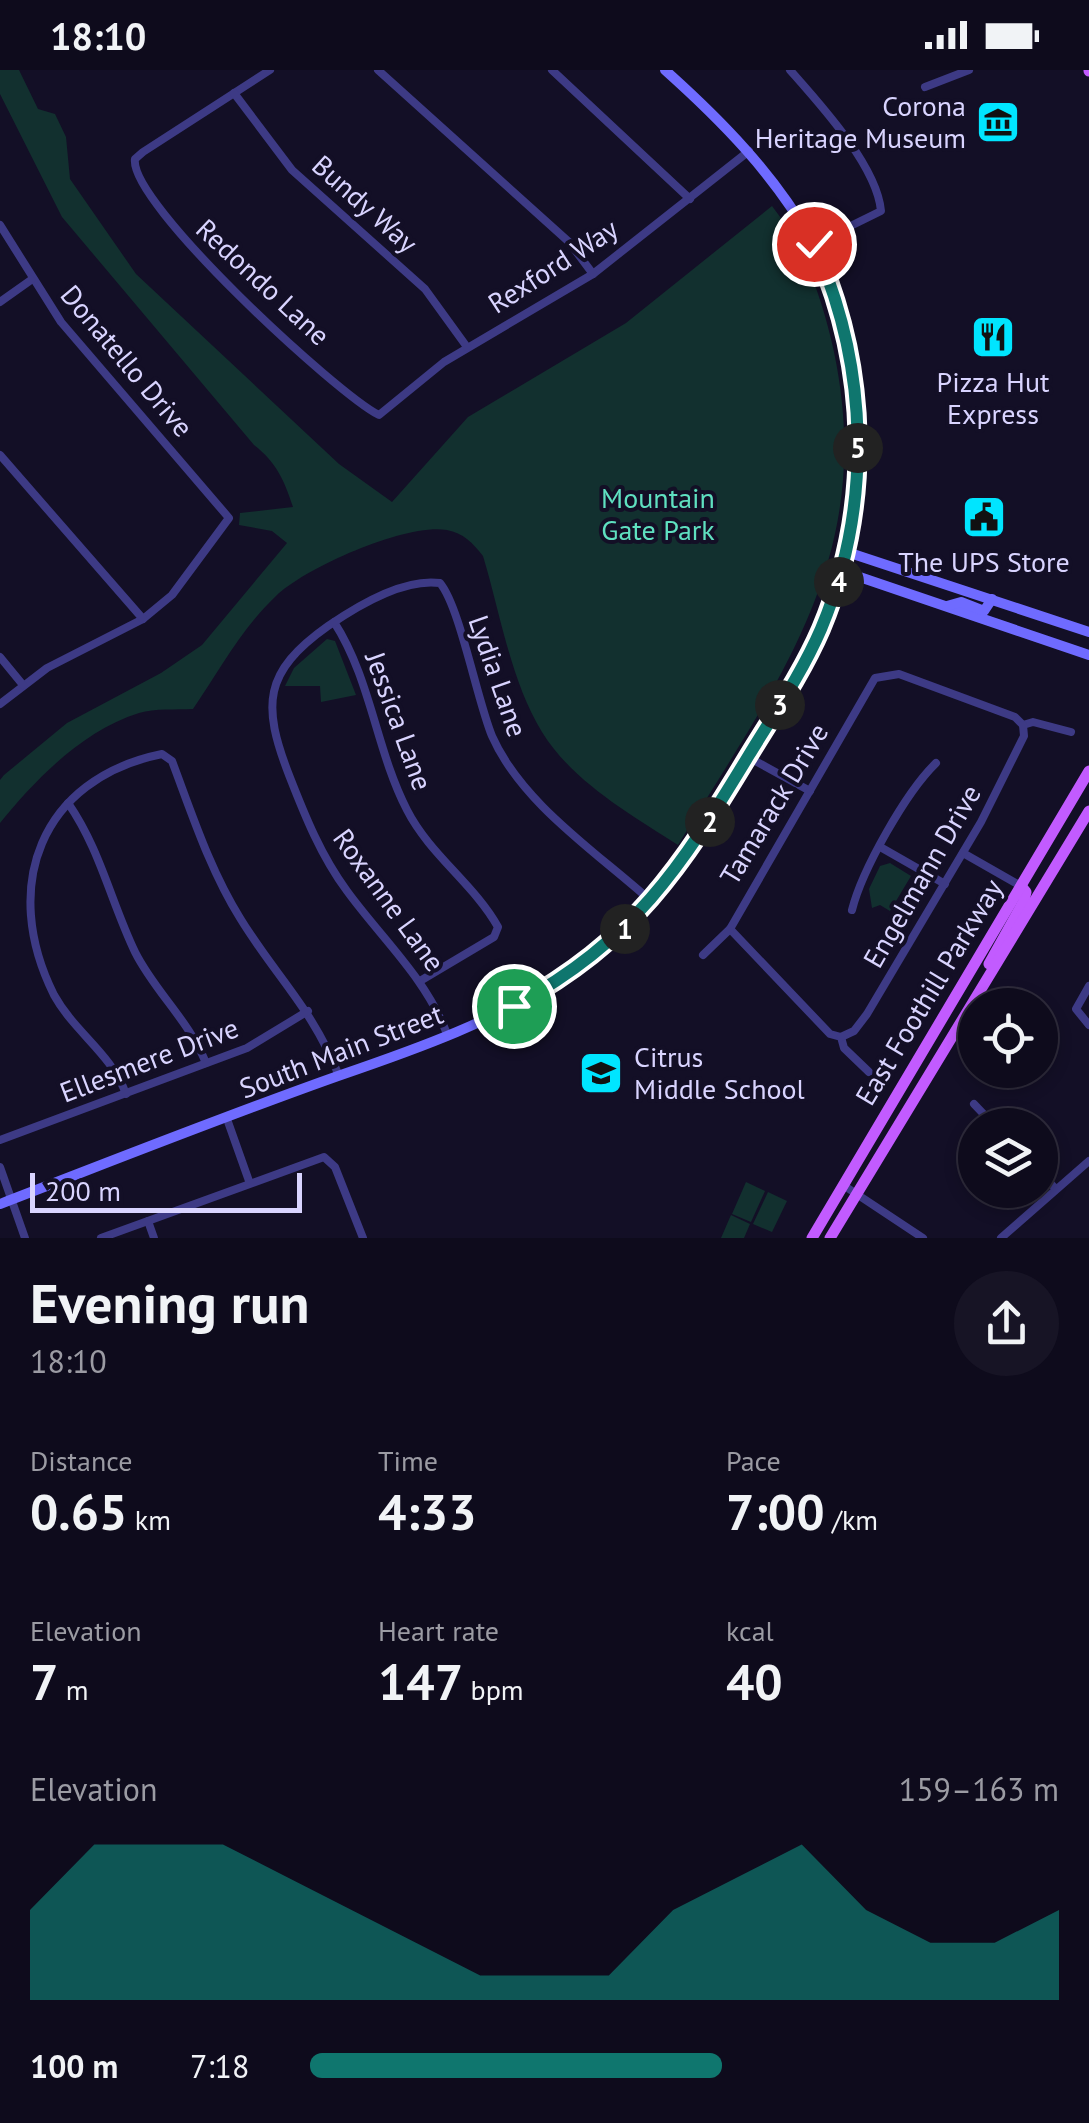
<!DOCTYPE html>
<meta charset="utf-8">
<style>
body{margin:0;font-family:"PT Sans",sans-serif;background:#171425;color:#f1f3f6;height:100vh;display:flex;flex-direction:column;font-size:38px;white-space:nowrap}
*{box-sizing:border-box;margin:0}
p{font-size:32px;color:#9b9ba3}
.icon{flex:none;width:55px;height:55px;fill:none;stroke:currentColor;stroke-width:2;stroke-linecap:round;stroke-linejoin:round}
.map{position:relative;height:1168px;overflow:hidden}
.side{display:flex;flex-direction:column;background:#0e0b1c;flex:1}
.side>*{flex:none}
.tools{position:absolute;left:958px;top:918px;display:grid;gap:20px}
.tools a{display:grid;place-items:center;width:100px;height:100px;border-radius:50%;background:#0e0b1c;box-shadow:0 5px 15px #0003,0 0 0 2px #2e2b3b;font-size:50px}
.scale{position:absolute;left:30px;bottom:25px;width:272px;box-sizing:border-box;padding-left:10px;border:5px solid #d9d4ff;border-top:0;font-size:28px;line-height:35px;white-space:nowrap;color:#d9d4ff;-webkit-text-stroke:8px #130f26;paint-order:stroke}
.pin{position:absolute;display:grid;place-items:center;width:85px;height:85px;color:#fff;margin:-42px;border:5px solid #fff;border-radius:50%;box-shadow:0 2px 10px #0007}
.km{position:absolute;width:50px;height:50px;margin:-25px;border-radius:50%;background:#222;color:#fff;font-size:28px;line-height:50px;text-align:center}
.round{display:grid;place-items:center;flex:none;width:105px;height:105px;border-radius:52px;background:#171425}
.head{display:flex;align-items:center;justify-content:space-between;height:170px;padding:0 30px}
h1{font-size:55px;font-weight:600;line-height:75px}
.metrics{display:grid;grid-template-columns:repeat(3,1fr);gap:15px;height:170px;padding:10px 30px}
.metrics div{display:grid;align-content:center}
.metrics b{font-size:50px;font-weight:600}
.metrics small{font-size:28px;font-weight:400}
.metrics p{font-size:28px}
.chart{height:280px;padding:20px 30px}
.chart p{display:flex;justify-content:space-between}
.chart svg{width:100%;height:180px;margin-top:10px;fill:#0f766e;opacity:.7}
ul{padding:0 30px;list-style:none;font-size:32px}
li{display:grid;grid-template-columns:160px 120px 1fr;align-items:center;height:75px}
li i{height:25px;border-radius:12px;background:#0f766e}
.status{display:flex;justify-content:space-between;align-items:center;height:70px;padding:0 50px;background:#0e0b1c;direction:ltr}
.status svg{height:28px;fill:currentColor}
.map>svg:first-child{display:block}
.green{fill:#12302f}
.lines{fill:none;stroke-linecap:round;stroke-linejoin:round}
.minor{stroke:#3d3a85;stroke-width:8}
.secondary{stroke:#6f6bff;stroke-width:10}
.primary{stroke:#c25bff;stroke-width:11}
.route-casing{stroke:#fff;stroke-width:20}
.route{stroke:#0f766e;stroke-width:12}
.labels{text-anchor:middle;stroke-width:8;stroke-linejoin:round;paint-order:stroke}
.poi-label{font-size:28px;fill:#d9d4ff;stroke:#130f26}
.street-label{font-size:28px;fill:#d9d4ff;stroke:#130f26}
.park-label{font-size:28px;fill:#5fe0c0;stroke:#130f26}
</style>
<div class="status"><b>18:10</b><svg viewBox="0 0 49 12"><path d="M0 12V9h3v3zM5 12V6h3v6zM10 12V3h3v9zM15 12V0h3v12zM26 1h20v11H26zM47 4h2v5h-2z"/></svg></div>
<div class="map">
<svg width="1089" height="1168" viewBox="0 0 1089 1168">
<rect width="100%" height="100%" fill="#130f26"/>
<!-- green -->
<g class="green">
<path d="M0 0H19L38 39 55 44 66 67 70 109 136 204 339 394 392 432 468 347 626 253 772 136C805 178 823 231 834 282 877 487 778 610 678 775 631 745 572 711 542 662 511 612 500 542 483 486 473 473 463 463 447 460 405 453 305 498 276 526 242 558 219 601 193 639 176 640 155 638 139 643 82 661 36 709 0 753V710L4 705 67 653 161 603 202 575 287 473 272 461 239 455 240 443 293 437C284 410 277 393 254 375L62 147 0 24Z"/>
<polygon points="327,569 335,571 356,625 321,632 320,616 285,616 294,598"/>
<polygon points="890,793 911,806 890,841 880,835 872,838 869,819 880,796"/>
<polygon points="746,1112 765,1121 751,1152 732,1144"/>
<polygon points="768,1122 787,1131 772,1162 753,1154"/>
<polygon points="731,1145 750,1154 744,1168 721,1168"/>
</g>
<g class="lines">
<!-- minor -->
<g class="minor">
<path d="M270 0 143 82 135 89C128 132 337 324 379 345L444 292 593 204 749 81"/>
<polyline points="378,0 569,172 593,204"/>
<polyline points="552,0 690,129"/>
<path d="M790 0C820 34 877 96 881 141L814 174"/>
<polyline points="925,17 969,0"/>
<polyline points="234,23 292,100 425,219 467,277"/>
<polyline points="0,155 61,252 229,448 172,525 143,549 47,598 0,634"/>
<polyline points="0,232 31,210"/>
<polyline points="0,385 143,549"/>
<path d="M334 552C371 609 376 680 407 740 430 785 474 814 498 857L494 867 420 911"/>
<polyline points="0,587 23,615"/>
<polyline points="748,687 810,721"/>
<path d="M68 733C100 779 111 832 135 882 155 922 188 949 206 993"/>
<polyline points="882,778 945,814"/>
<polyline points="963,783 1021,816"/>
<path d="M852 840C862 800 906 722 936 693"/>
<polyline points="730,859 830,964 841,967 844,978 869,1002"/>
<polyline points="703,885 730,859 875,608 899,604 1015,647 1023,655 1033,652 1071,662"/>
<polyline points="1089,916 1076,939 1089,955"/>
<path d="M447 964C426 908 382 869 347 821 321 786 305 746 289 705 262 635 263 602 328 556 357 536 404 508 440 513 460 537 477 630 492 666 522 734 598 783 652 832"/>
<polyline points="841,967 854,961 867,944 981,752 1024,666 1023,655"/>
<path d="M126 1024C111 983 75 963 54 925 0 817 40 709 162 684L172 691C192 744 210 800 240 848 276 907 313 939 339 1006"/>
<polyline points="974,1034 994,1055"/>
<polyline points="227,1049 249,1111"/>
<polyline points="0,1070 247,978 308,941"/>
<polyline points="0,1097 25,1168"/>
<polyline points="1040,1103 1055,1118"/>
<polyline points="843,1115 923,1168"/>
<polyline points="148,1151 154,1168"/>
<polyline points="101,1168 324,1087 335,1097 363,1168"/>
<polyline points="1001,1168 1089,1091"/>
</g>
<!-- secondary -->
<g class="secondary">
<polyline points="847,482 1089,562"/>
<polyline points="842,501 1089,585"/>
<polyline points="947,536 961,532 984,541 992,529"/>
<path d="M0 1134C112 1091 225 1046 338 1006 417 979 498 950 568 904 651 848 698 770 748 686 781 631 817 577 838 515 874 410 866 269 812 171 774 104 722 51 665 0"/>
</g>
<!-- primary -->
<g class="primary">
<polyline points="1089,0 1089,1"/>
<polyline points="989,894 1024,831 1026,822 1021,816"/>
<polyline points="812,1168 1089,701"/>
<polyline points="830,1168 1089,741"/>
</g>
</g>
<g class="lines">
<!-- route casing -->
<g class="route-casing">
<path id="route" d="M514 936C634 870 680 799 749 685 774 644 802 603 821 559 873 435 869 297 814 174"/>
</g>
<!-- route -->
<use href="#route" class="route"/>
</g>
<!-- icons -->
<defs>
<g id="museum-square" transform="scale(2.25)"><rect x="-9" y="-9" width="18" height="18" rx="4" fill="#00e5ff" stroke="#130f26"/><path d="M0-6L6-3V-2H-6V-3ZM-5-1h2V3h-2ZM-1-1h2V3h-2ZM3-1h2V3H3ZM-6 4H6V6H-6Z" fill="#111"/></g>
<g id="restaurant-square" transform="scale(2.25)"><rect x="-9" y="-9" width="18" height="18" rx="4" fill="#00e5ff" stroke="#130f26"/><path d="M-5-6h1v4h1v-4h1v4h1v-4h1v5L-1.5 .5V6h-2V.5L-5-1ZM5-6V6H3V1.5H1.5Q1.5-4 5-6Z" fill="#111"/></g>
<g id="civic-square" transform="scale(2.25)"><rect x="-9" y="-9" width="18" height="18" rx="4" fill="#00e5ff" stroke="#130f26"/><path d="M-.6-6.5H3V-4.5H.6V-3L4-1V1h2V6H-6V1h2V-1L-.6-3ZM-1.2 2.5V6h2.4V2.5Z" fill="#111"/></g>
<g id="school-square" transform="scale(2.25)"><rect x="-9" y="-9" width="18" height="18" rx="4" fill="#00e5ff" stroke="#130f26"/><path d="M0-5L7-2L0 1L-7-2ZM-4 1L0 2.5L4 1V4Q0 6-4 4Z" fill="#111"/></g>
</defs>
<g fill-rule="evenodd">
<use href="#museum-square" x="998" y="52"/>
<use href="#restaurant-square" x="993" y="267"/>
<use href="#civic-square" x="984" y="447"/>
<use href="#school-square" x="601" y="1003"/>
</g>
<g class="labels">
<!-- poi labels -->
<g class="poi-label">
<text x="966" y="46" text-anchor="end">Corona<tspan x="966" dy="32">Heritage Museum</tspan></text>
<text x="993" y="322">Pizza Hut<tspan x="993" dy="32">Express</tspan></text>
<text x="984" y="502">The UPS Store</text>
<text x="634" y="997" text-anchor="start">Citrus<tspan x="634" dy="32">Middle School</tspan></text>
</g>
<!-- street labels -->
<g class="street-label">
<text transform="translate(365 134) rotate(42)" y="10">Bundy Way</text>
<text transform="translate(553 196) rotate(-33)" y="10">Rexford Way</text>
<text transform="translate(263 212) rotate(43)" y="10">Redondo Lane</text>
<text transform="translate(127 291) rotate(50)" y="10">Donatello Drive</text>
<text transform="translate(498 606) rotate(71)" y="10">Lydia Lane</text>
<text transform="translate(399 651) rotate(70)" y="10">Jessica Lane</text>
<text transform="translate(774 734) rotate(-59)" y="10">Tamarack Drive</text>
<text transform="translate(922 806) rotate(-60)" y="10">Engelmann Drive</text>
<text transform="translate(389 830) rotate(54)" y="10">Roxanne Lane</text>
<text transform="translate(929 922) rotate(-59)" y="10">East Foothill Parkway</text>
<text transform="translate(341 981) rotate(-21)" y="10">South Main Street</text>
<text transform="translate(149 990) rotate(-21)" y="10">Ellesmere Drive</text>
</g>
<!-- park labels -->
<g class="park-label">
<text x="658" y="438">Mountain<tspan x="658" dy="32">Gate Park</tspan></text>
</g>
</g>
</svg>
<div class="tools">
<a><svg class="icon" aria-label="locate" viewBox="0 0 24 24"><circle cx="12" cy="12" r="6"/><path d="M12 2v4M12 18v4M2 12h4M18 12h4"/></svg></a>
<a><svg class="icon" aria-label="layers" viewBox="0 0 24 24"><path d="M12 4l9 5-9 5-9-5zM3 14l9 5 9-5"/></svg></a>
</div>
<div class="scale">200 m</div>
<div class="pin" style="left:514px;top:936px;background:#1e9e55"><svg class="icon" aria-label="arrive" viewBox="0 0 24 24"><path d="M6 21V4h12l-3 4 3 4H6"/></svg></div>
<div class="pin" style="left:814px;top:174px;background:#d93025"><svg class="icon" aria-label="check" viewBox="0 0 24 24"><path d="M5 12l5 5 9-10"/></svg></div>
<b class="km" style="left:625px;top:859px">1</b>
<b class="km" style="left:710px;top:752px">2</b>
<b class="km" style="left:780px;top:635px">3</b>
<b class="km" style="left:839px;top:512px">4</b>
<b class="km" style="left:858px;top:378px">5</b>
</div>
<section class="side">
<div class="head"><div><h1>Evening run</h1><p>18:10</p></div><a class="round"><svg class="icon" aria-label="share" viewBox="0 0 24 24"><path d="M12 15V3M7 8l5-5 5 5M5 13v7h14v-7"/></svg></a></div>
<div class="metrics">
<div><p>Distance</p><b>0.65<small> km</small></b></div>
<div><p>Time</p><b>4:33</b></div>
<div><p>Pace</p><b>7:00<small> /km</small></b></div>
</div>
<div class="metrics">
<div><p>Elevation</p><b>7<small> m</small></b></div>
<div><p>Heart rate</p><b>147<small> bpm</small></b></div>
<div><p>kcal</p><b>40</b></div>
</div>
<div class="chart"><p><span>Elevation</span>159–163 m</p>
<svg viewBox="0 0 160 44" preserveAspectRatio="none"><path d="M0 44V22L10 6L20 6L30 6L40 14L50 22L60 30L70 38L80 38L90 38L100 22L110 14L120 6L130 22L140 30L150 30L160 22V44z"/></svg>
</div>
<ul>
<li><b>100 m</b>7:18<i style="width:55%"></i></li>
</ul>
</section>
